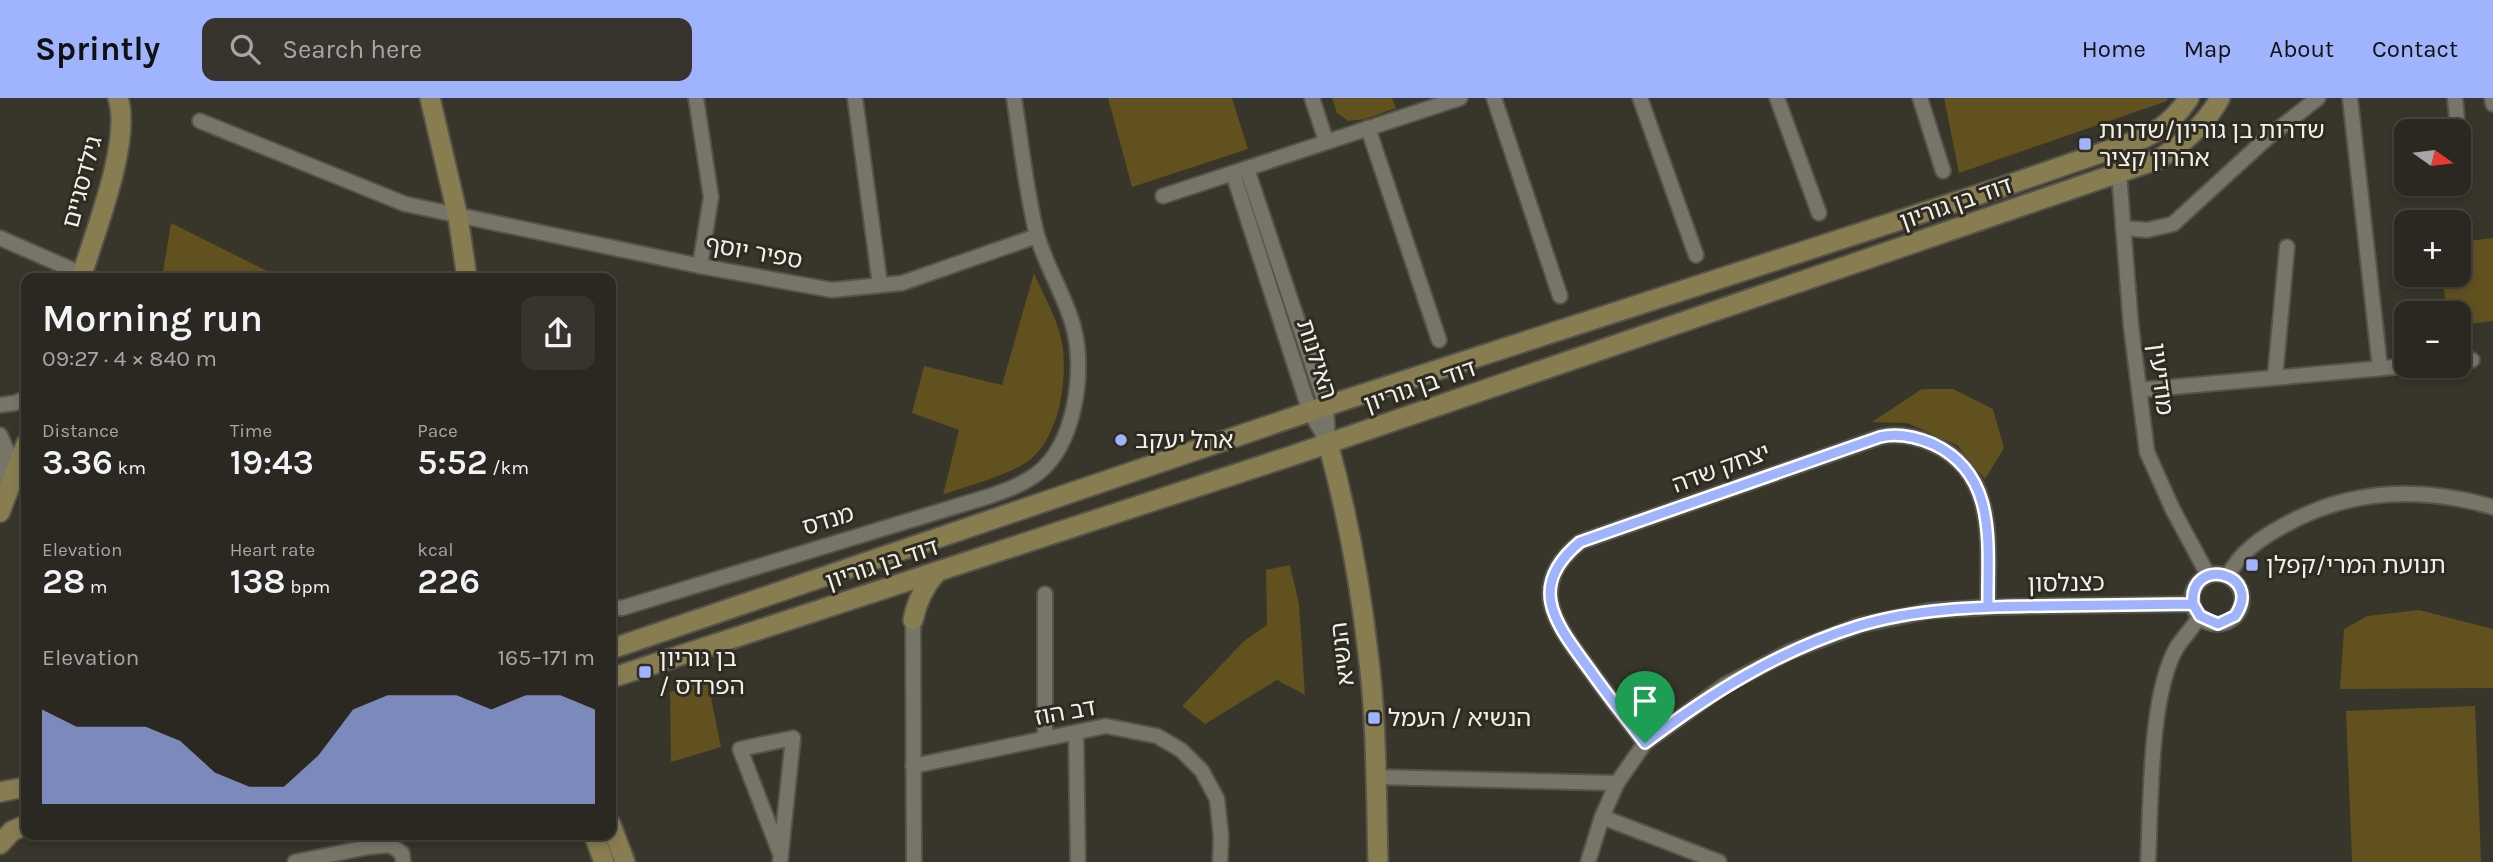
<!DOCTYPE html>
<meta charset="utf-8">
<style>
body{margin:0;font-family:Karla,"Noto Sans Hebrew",sans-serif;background:#36342d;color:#f1f3f6;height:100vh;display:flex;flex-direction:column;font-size:26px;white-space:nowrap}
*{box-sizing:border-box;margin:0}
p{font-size:23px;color:#a5a6a5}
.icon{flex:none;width:38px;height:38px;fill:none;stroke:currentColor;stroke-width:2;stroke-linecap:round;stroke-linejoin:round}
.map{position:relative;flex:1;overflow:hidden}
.details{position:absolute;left:21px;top:175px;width:595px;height:567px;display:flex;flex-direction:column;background:#2a2820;border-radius:14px;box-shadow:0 4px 10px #0003,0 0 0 2px #46443e}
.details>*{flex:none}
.needle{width:46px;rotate:104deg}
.controls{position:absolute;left:2394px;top:21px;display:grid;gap:14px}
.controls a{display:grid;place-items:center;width:77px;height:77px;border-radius:14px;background:#2a2820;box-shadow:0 4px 10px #0003,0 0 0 2px #46443e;font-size:35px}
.pin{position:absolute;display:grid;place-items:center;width:60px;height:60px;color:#fff;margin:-72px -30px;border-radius:50% 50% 50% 0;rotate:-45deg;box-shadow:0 0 7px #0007}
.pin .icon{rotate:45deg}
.round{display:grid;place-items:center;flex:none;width:74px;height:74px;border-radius:14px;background:#36342d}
.summary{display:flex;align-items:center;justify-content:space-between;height:119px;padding:0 21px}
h1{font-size:38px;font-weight:600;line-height:52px}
.stats{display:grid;grid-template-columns:repeat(3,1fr);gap:10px;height:119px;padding:7px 21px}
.stats div{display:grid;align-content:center}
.stats b{font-size:35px;font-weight:600}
.stats small{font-size:19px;font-weight:400}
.stats p{font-size:19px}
.chart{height:196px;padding:14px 21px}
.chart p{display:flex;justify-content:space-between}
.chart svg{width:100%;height:126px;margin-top:7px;fill:#a0b3fd;opacity:.7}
header{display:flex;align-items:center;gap:42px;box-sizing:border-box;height:98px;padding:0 35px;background:#a0b3fd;color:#111}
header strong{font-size:33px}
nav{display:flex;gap:38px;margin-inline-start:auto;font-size:24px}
.search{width:490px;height:63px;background:#36342d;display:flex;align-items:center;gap:18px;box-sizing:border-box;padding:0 24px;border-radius:14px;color:#a5a6a5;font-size:26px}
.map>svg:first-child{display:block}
.green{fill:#60511f}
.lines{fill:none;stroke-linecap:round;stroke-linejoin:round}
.street-casing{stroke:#56534b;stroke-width:18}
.secondary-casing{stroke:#56534b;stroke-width:23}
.street{stroke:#777468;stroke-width:14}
.secondary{stroke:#887d51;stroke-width:19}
.route-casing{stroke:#fff;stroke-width:14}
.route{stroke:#a0b3fd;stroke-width:9}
.poi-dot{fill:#a0b3fd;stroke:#2e2b21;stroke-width:2.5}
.labels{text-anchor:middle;stroke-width:6;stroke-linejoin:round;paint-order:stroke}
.poi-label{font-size:24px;fill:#f2f0ea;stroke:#2e2b21;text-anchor:start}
.street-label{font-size:24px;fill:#f2f0ea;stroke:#2e2b21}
</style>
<header>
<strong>Sprintly</strong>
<div class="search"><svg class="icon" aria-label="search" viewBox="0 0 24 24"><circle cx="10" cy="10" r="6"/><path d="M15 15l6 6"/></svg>Search here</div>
<nav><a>Home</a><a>Map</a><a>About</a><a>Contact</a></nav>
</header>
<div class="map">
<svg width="2493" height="764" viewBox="0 0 2493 764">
<rect width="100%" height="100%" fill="#38352a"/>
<!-- green -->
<g class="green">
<polygon points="1108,0 1232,0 1248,51 1132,89"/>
<polygon points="1332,0 1392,0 1396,10 1365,21 1348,23 1337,15"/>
<polygon points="1944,0 2168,0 2167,3 1959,75"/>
<polygon points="171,125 281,180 162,180"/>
<polygon points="2493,140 2493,223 2459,227 2459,215 2447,215 2442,177 2459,177 2459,144"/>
<path d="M1034 175C1043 197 1058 221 1062 245 1068 279 1060 336 1032 360 1015 376 966 388 943 397L959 332 912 315 924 268 1002 287Z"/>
<polygon points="1922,291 1953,291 1993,311 2004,350 1985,381 1957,347 1907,325 1872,324"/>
<polygon points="1290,467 1299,506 1305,597 1277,582 1205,626 1182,608 1244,543 1267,527 1266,472"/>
<polygon points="2419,512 2493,531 2493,590 2340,591 2344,531 2367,518"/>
<polygon points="707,580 721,649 671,664 670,594"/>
<polygon points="2475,608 2481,764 2352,764 2346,613"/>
</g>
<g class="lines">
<!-- street casing -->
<g class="street-casing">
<g id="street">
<polyline points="696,0 711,99 700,168"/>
<polyline points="855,0 880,187"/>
<polyline points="1312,0 1326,43"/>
<polyline points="1494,0 1560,198"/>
<polyline points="1640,0 1696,157"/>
<polyline points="1777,0 1819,115"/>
<polyline points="1920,0 1943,73"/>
<polyline points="2350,0 2380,270"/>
<polyline points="2455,0 2458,33"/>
<polyline points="2492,0 2493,6"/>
<polyline points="200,23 405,106 700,168 832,192 902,185 1037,138"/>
<polyline points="1368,30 1439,242"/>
<polyline points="1247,71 1326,308 1328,345"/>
<polyline points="1233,75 1310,314 1326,341"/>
<polyline points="2119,75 2131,228 2147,354 2173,412 2208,477"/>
<polyline points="1163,98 1460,0"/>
<polyline points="2123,130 2147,132 2173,126 2267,40 2318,0"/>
<polyline points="0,140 82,176"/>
<polyline points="2459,263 2472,262"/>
<polyline points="2275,279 2287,149"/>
<polyline points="2139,292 2406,268"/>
<polyline points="0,307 15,305 26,300"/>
<polyline points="0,337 7,353 7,386"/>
<circle cx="2217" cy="501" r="25"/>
<path d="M2228 478C2240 454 2261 440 2283 428 2350 390 2420 388 2493 409"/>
<polyline points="1045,496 1045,640"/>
<path d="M611 509 622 510 990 398C1007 392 1024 386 1038 375 1075 346 1085 274 1074 231 1066 199 1046 169 1037 137 1026 94 1021 44 1014 0"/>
<polyline points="913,522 914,764"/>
<polyline points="1076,635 1078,764"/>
<path d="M1645 645C1627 622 1609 599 1592 575 1559 529 1523 491 1580 444L1880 339C1897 335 1916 339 1933 346 1999 376 1987 449 1988 509"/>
<polyline points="913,668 1106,628 1157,638 1181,652 1202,673 1217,701 1221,738 1220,764"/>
<polyline points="1376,679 1617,685"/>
<polyline points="1602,719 1719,764"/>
<polyline points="295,764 368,749 390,747 402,755 403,764"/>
<polyline points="780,764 793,640 740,651 781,758"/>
<polyline points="1588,764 1602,719 1617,685 1645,645 1725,587 1791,553 1860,527 1928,513 1988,509 2193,506"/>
<path d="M2148 764C2151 708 2149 596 2177 549 2184 539 2193 529 2200 518"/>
</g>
</g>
<!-- secondary casing -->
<g class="secondary-casing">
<g id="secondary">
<polyline points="430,0 458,119 467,180"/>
<path d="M81 180C94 136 132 43 118 0"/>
<path d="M1328 345C1347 414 1360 485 1368 555 1377 624 1376 695 1378 764"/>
<polyline points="0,414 26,346"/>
<path d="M913 522C917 503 924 488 937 474"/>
<path d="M611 551 1326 308 2005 88 2144 40C2164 30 2177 18 2189 0"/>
<path d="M611 580 1291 358 2159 61C2184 45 2206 26 2220 0"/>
<polyline points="0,694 26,689"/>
<polyline points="611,727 625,764"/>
<polyline points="594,737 604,764"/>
<polyline points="0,746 12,733 26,727"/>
</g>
</g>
<!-- street -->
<use href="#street" class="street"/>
<!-- secondary -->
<use href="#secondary" class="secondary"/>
</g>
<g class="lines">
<!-- route casing -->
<g class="route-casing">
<path id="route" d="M1645 645C1711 595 1778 553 1858 528 1916 510 1979 509 2038 508 2090 507 2142 507 2193 506L2200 518 2218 526 2235 518C2265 474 2188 457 2193 506L1988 509C1987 448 1999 377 1933 346 1916 339 1897 335 1880 339L1580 444C1523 491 1559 529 1592 575 1609 599 1627 622 1645 645"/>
</g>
<!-- route -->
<use href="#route" class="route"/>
</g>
<!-- markers -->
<g class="poi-dot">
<rect x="2078" y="39" width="14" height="14" rx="3.5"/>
<circle cx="1121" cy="342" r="7"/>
<rect x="2245" y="460" width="14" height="14" rx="3.5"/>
<rect x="638" y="567" width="14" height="14" rx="3.5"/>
<rect x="1367" y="613" width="14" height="14" rx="3.5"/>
</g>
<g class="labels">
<!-- poi labels -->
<g class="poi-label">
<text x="2099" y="40">שדרות בן גוריון/שדרות<tspan x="2099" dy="28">אהרון קציר</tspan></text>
<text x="1135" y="350">אהל יעקב</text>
<text x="2266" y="475">תנועת המרי/קפלן</text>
<text x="659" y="568">בן גוריון<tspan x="659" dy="28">/ הפרדס</tspan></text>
<text x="1388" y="628">הנשיא / העמל</text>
</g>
<!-- street labels -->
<g class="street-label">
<text transform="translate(82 84) rotate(-75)" y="8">גילדסגיים</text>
<text transform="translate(1956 105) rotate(-19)" y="8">דוד בן גוריון</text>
<text transform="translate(754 154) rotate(10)" y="8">ספיר יוסף</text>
<text transform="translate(1317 261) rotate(72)" y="8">האילנות</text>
<text transform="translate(2161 281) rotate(83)" y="8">מודיעין</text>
<text transform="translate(1420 288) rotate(-19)" y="8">דוד בן גוריון</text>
<text transform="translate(1721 370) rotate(-20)" y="8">יצחק שדה</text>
<text transform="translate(828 422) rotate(-17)" y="8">מנדס</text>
<text transform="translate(882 466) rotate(-18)" y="8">דוד בן גוריון</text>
<text transform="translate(2066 485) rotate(-1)" y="8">כצנלסון</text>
<text transform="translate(1342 556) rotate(-97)" y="8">הנשיא</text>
<text transform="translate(1065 614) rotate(-10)" y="8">דב הוז</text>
</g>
</g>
</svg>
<div class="controls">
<a><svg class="needle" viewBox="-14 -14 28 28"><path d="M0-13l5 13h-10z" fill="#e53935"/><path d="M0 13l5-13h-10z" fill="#a5a6a5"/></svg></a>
<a>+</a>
<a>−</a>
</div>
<div class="pin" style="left:1645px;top:645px;background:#1e9e55"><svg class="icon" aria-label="arrive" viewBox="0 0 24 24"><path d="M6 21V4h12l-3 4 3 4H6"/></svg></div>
<section class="details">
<div class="summary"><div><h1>Morning run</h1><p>09:27 · 4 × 840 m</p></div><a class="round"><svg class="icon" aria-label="share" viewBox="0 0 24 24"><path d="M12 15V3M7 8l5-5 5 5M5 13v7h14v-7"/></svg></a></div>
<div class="stats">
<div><p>Distance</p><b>3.36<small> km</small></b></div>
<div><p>Time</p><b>19:43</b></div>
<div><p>Pace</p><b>5:52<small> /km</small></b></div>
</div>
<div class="stats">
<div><p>Elevation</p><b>28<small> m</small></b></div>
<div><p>Heart rate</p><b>138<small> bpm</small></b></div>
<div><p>kcal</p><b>226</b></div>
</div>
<div class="chart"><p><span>Elevation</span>165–171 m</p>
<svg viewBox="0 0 160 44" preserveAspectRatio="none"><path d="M0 44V11L10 17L20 17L30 17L40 22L50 33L60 38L70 38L80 27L90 11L100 6L110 6L120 6L130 11L140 6L150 6L160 11V44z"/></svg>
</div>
</section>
</div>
